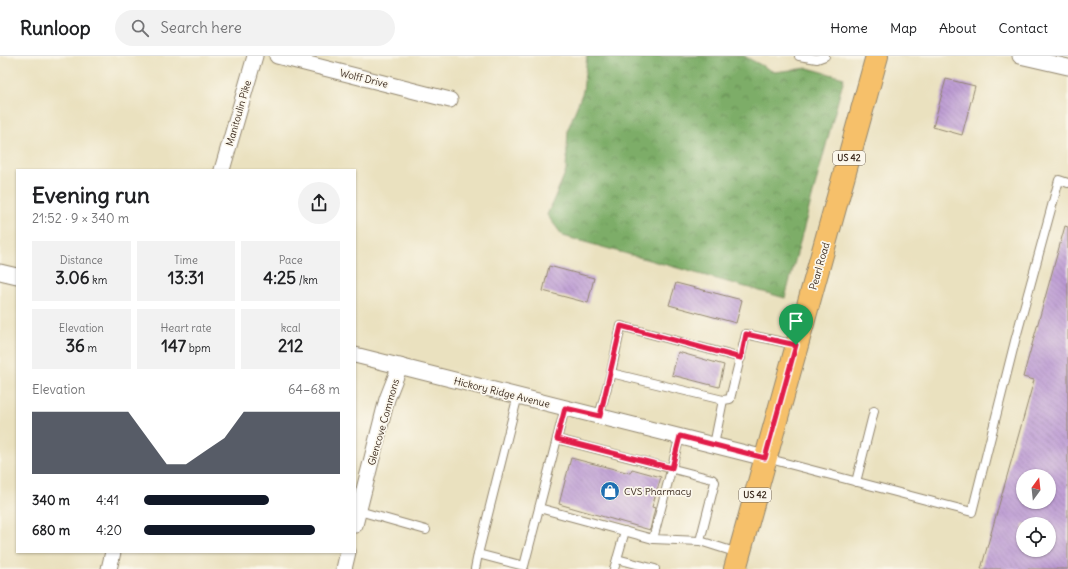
<!DOCTYPE html>
<meta charset="utf-8">
<style>
body{margin:0;font-family:Delius,sans-serif;background:#f2f2f2;color:#202124;height:100vh;display:flex;flex-direction:column;font-size:15px;white-space:nowrap}
*{box-sizing:border-box;margin:0}
p{font-size:13px;color:#757577}
.icon{flex:none;width:22px;height:22px;fill:none;stroke:currentColor;stroke-width:2;stroke-linecap:round;stroke-linejoin:round}
.map{position:relative;flex:1;overflow:hidden}
.side{position:absolute;left:16px;top:113px;width:340px;height:384px;display:flex;flex-direction:column;background:#fff;border-radius:0px;box-shadow:0 1px 3px #0004}
.side>*{flex:none}
.needle{width:26px;rotate:15deg}
.tools{position:absolute;left:1016px;top:413px;display:grid;gap:8px}
.tools a{display:grid;place-items:center;width:40px;height:40px;border-radius:50%;background:#fff;box-shadow:0 1px 3px #0004;font-size:20px}
.pin{position:absolute;display:grid;place-items:center;width:34px;height:34px;color:#fff;margin:-41px -17px;border-radius:50% 50% 50% 0;rotate:-45deg;box-shadow:0 0 4px #0007}
.pin .icon{rotate:45deg}
.round{display:grid;place-items:center;flex:none;width:42px;height:42px;border-radius:21px;background:#f2f2f2}
.head{display:flex;align-items:center;justify-content:space-between;height:68px;padding:0 16px}
h1{font-size:22px;font-weight:700;line-height:30px}
.stats{display:grid;grid-template-columns:repeat(3,1fr);gap:6px;height:68px;padding:4px 16px}
.stats div{display:grid;align-content:center;border-radius:0px;background:#f2f2f2;text-align:center}
.stats b{font-size:17px;font-weight:700}
.stats small{font-size:11px;font-weight:400}
.stats p{font-size:11px}
.chart{height:112px;padding:8px 16px}
.chart p{display:flex;justify-content:space-between}
.chart svg{width:100%;height:72px;margin-top:4px;fill:#111827;opacity:.7}
ul{padding:0 16px;list-style:none;font-size:13px}
li{display:grid;grid-template-columns:64px 48px 1fr;align-items:center;height:30px}
li i{height:10px;border-radius:5px;background:#111827}
header{display:flex;align-items:center;gap:24px;box-sizing:border-box;height:56px;padding:0 20px;background:#fff;border-bottom:1px solid #e0e0e0}
header strong{font-size:19px}
nav{display:flex;gap:22px;margin-inline-start:auto;font-size:14px}
.search{width:280px;height:36px;background:#f2f2f2;display:flex;align-items:center;gap:10px;box-sizing:border-box;padding:0 14px;border-radius:22px;color:#757577;font-size:15px}
.map>svg:first-child{display:block}
.forest{fill:url(#forest-crowns);stroke:#5c6c43}
.building{fill:url(#building-back-hatch);fill-rule:evenodd}
.lines{fill:none;stroke-linecap:round;stroke-linejoin:round}
.lane-casing{stroke:#92866e;stroke-width:10}
.street-casing{stroke:#92866e;stroke-width:17}
.primary-casing{stroke:#92866e;stroke-width:24}
.lane{stroke:#fff;stroke-width:8}
.street{stroke:#fff;stroke-width:15}
.primary{stroke:#f6c06b;stroke-width:22}
.route-casing{stroke:#fff;stroke-width:8}
.route{stroke:#e11d48;stroke-width:5}
.labels{text-anchor:middle;stroke-width:3.5;stroke-linejoin:round;paint-order:stroke}
.shield{fill:#fbf7ec;stroke:#75685c;stroke-width:1}
.shield-label{font-size:9px;font-weight:bold;fill:#3b2a1e}
.street-label{font-size:10px;fill:#3b2a1e;stroke:#fbf7ec}
.poi-label{font-size:10px;fill:#3b2a1e;stroke:#fbf7ec;text-anchor:start}
</style>
<header>
<strong>Runloop</strong>
<div class="search"><svg class="icon" aria-label="search" viewBox="0 0 24 24"><circle cx="10" cy="10" r="6"/><path d="M15 15l6 6"/></svg>Search here</div>
<nav><a>Home</a><a>Map</a><a>About</a><a>Contact</a></nav>
</header>
<div class="map">
<svg width="1068" height="513" viewBox="0 0 1068 513">
<defs>
<pattern id="forest-crowns" width="20" height="18" patternUnits="userSpaceOnUse"><rect width="20" height="18" fill="#7dad68"/><path d="M2 6a3 3 0 1 1 6 0M12 15a3 3 0 1 1 6 0" fill="none" stroke="#688d55"/></pattern>
<pattern id="building-back-hatch" width="6" height="6" patternUnits="userSpaceOnUse"><rect width="6" height="6" fill="#b996d2"/><path d="M-1 5l2 2M0 0l6 6M5-1l2 2" fill="none" stroke="#987baa"/></pattern>
</defs>
<rect width="100%" height="100%" fill="#fbf7ec"/>
<filter id="ink" filterUnits="userSpaceOnUse"><feTurbulence type="fractalNoise" baseFrequency=".025" numOctaves="2"/><feDisplacementMap in="SourceGraphic" scale="8" xChannelSelector="R" yChannelSelector="G"/><feConvolveMatrix kernelMatrix="1 2 1 2 8 2 1 2 1" color-interpolation-filters="sRGB"/></filter>
<filter id="wash" filterUnits="userSpaceOnUse"><feTurbulence type="fractalNoise" baseFrequency=".012" numOctaves="4" result="noise"/><feDisplacementMap in="SourceGraphic" scale="16" xChannelSelector="R" yChannelSelector="G"/><feGaussianBlur stdDeviation="0.9" result="paint"/><feColorMatrix in="noise" values="0 0 0 0 0 0 0 0 0 0 0 0 0 0 0 0 0 1.4 0 .05"/><feComposite in="paint" operator="in"/></filter>
<g filter="url(#wash)">
<rect width="100%" height="100%" fill="#eae1bf"/>
<!-- forest -->
<polygon class="forest" points="587,0 744,0 774,16 808,12 844,22 785,242 563,180 547,159 566,115 568,73 583,35"/>
<g id="blocks">
<!-- building -->
<g class="building">
<polygon points="946,23 975,30 962,79 933,71"/>
<path d="M1065 170 1068 171V513H981L1034 324 1023 321ZM1023 420H1049V446H1023ZM1023 468H1049V494H1023Z"/>
<polygon points="549,210 594,222 588,247 543,235"/>
<polygon points="676,227 742,244 736,267 669,249"/>
<polygon points="678,296 724,309 719,331 672,319"/>
<polygon points="571,402 630,417 632,413 661,421 652,451 655,452 650,474 559,448"/>
</g>
</g>
</g>
<g filter="url(#ink)">
<use href="#blocks" fill-opacity="0" stroke="#92866e" stroke-width="1"/>
<g class="lines">
<!-- lane casing -->
<g class="lane-casing">
<g id="lane">
<polyline points="799,0 817,3 825,0"/>
<polyline points="611,317 621,270 741,302"/>
<polyline points="518,339 478,498 524,510 565,352"/>
<polyline points="723,344 730,343 746,278 796,289"/>
<polyline points="599,360 611,317 723,344 714,389"/>
<polyline points="680,380 653,483 700,485 738,497"/>
<polyline points="557,383 712,423 715,426 700,485"/>
<polyline points="766,402 972,456 1015,285 1059,124 1068,127"/>
<polyline points="856,426 874,355"/>
<polyline points="539,452 653,483"/>
<polyline points="359,455 426,474"/>
<polyline points="617,503 625,475"/>
<polyline points="475,513 478,498"/>
<polyline points="614,513 617,503 655,513"/>
</g>
</g>
<!-- street casing -->
<g class="street-casing">
<g id="street">
<polyline points="277,0 450,44"/>
<polyline points="1020,0 1068,11"/>
<polyline points="222,114 255,0"/>
<polyline points="0,216 17,220"/>
<polyline points="355,299 765,402"/>
<polyline points="355,469 387,343 400,310"/>
<polyline points="109,513 113,496"/>
<polyline points="344,513 348,496"/>
</g>
</g>
<!-- primary casing -->
<g class="primary-casing">
<polyline id="primary" points="735,513 877,0"/>
</g>
<!-- lane -->
<use href="#lane" class="lane"/>
<!-- street -->
<use href="#street" class="street"/>
<!-- primary -->
<use href="#primary" class="primary"/>
</g>
</g>
<g class="lines" filter="url(#ink)">
<!-- route casing -->
<g class="route-casing">
<polygon id="route" points="621,270 741,302 746,278 796,289 765,402 680,380 672,412 557,383 565,352 600,360"/>
</g>
<!-- route -->
<use href="#route" class="route"/>
</g>
<!-- icons -->
<defs>
<g id="shop-disc" transform="scale(1)"><circle r="9.5" fill="#1f6fb2" stroke="#fbf7ec"/><path d="M-5-2.5h2.3a2.7 3.5 0 0 1 5.4 0H5L5.5 6h-11ZM-1.5-2.5h3a1.5 2.3 0 0 0-3 0Z" fill="#fff"/></g>
</defs>
<g fill-rule="evenodd">
<use href="#shop-disc" x="610" y="435"/>
</g>
<g class="labels">
<!-- shield labels -->
<g class="shield">
<rect x="833" y="95" width="32" height="14" rx="3"/>
<rect x="739" y="432" width="32" height="14" rx="3"/>
</g>
<g class="shield-label">
<text x="849" y="105">US 42</text>
<text x="755" y="442">US 42</text>
</g>
<!-- street labels -->
<g class="street-label">
<text transform="translate(364 22) rotate(14)" y="4">Wolff Drive</text>
<text transform="translate(238 57) rotate(-74)" y="4">Manitoulin Pike</text>
<text transform="translate(819 210) rotate(-74)" y="4">Pearl Road</text>
<text transform="translate(502 336) rotate(14)" y="4">Hickory Ridge Avenue</text>
<text transform="translate(383 366) rotate(-74)" y="4">Glencove Commons</text>
</g>
<!-- poi labels -->
<g class="poi-label">
<text x="624" y="439">CVS Pharmacy</text>
</g>
</g>
</svg>
<div class="tools">
<a><svg class="needle" viewBox="-14 -14 28 28"><path d="M0-13l5 13h-10z" fill="#e53935"/><path d="M0 13l5-13h-10z" fill="#757577"/></svg></a>
<a><svg class="icon" aria-label="locate" viewBox="0 0 24 24"><circle cx="12" cy="12" r="6"/><path d="M12 2v4M12 18v4M2 12h4M18 12h4"/></svg></a>
</div>
<div class="pin" style="left:796px;top:289px;background:#1e9e55"><svg class="icon" aria-label="arrive" viewBox="0 0 24 24"><path d="M6 21V4h12l-3 4 3 4H6"/></svg></div>
<section class="side">
<div class="head"><div><h1>Evening run</h1><p>21:52 · 9 × 340 m</p></div><a class="round"><svg class="icon" aria-label="share" viewBox="0 0 24 24"><path d="M12 15V3M7 8l5-5 5 5M5 13v7h14v-7"/></svg></a></div>
<div class="stats">
<div><p>Distance</p><b>3.06<small> km</small></b></div>
<div><p>Time</p><b>13:31</b></div>
<div><p>Pace</p><b>4:25<small> /km</small></b></div>
</div>
<div class="stats">
<div><p>Elevation</p><b>36<small> m</small></b></div>
<div><p>Heart rate</p><b>147<small> bpm</small></b></div>
<div><p>kcal</p><b>212</b></div>
</div>
<div class="chart"><p><span>Elevation</span>64–68 m</p>
<svg viewBox="0 0 160 44" preserveAspectRatio="none"><path d="M0 44V6L10 6L20 6L30 6L40 6L50 6L60 22L70 38L80 38L90 30L100 22L110 6L120 6L130 6L140 6L150 6L160 6V44z"/></svg>
</div>
<ul>
<li><b>340 m</b>4:41<i style="width:64%"></i></li>
<li><b>680 m</b>4:20<i style="width:87%"></i></li>
</ul>
</section>
</div>
